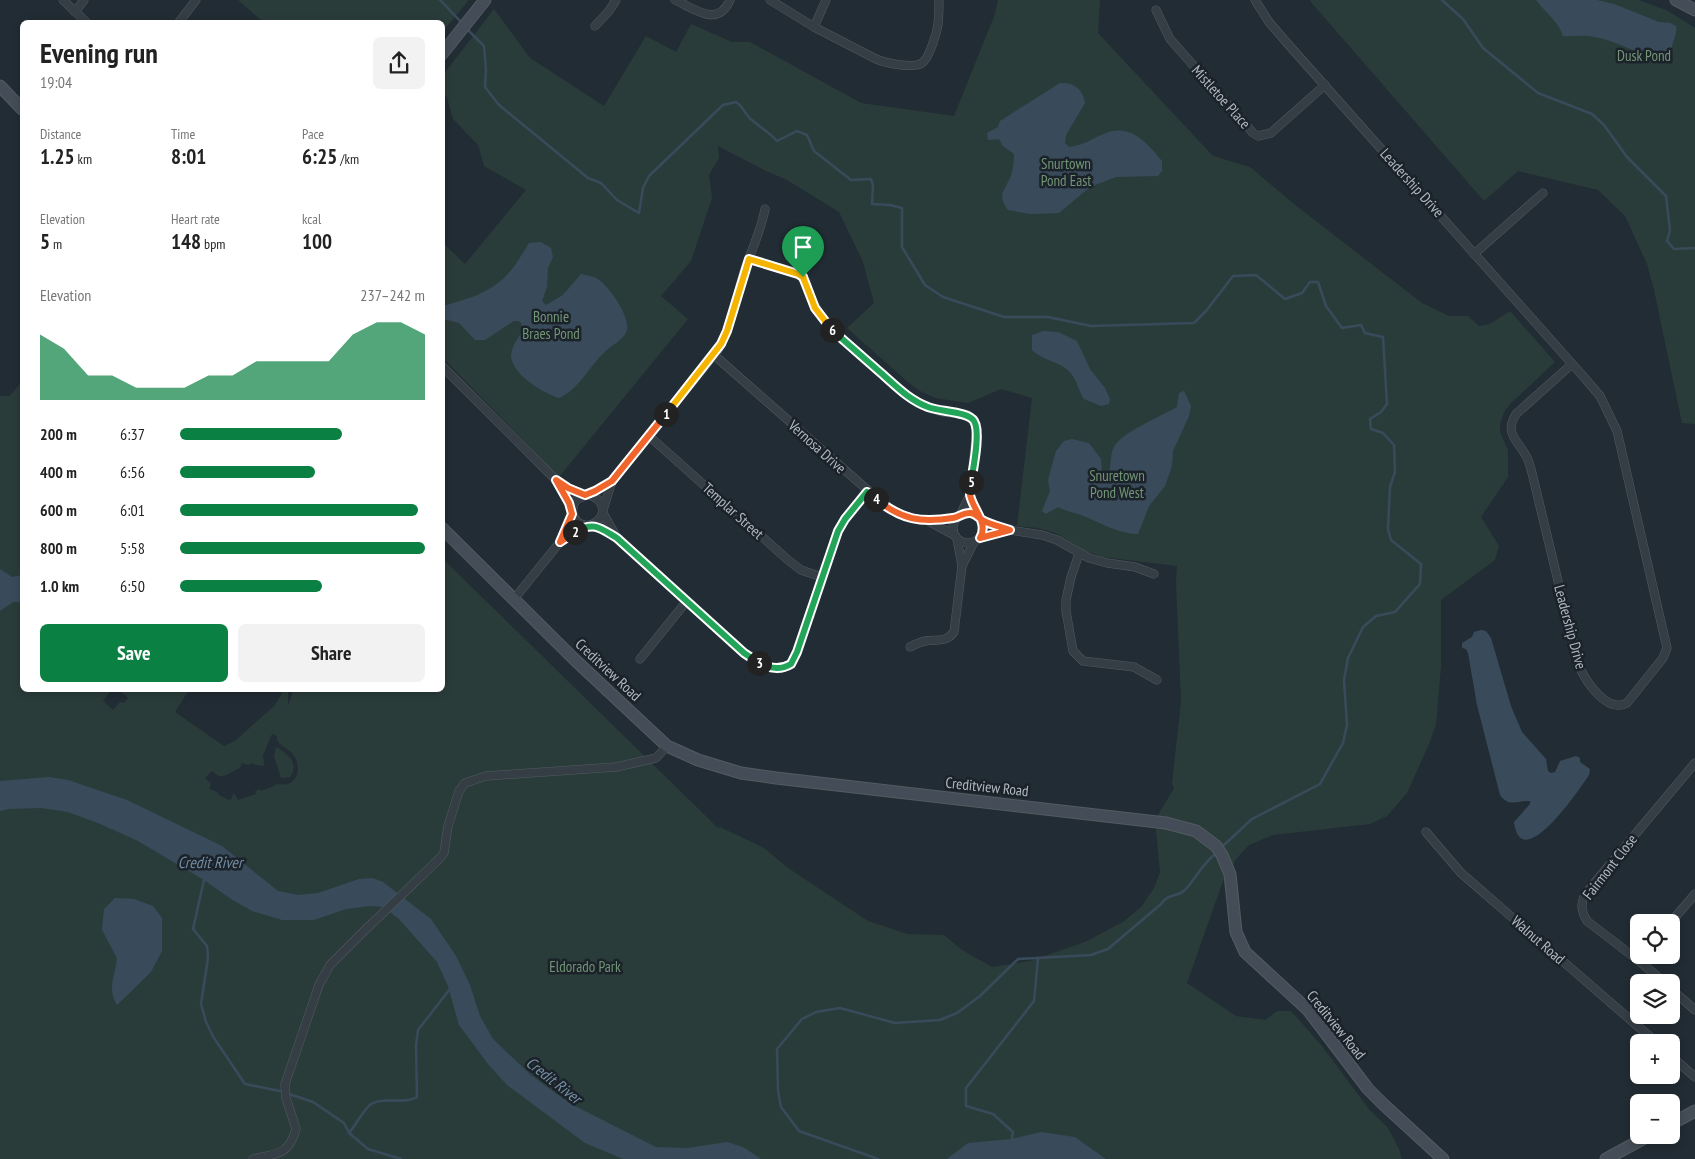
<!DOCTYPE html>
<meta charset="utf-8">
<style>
body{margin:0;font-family:"PT Sans Narrow",sans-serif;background:#f2f2f2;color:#222;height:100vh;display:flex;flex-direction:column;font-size:19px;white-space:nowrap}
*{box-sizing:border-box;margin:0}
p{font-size:16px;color:#767676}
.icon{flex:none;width:28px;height:28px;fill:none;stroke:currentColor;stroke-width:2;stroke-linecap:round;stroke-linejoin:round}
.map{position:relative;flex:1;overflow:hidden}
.sheet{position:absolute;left:20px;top:20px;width:425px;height:672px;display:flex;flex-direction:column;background:#fff;border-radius:8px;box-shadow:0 2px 8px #0003}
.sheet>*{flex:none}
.tools{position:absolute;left:1630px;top:914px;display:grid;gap:10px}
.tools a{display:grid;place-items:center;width:50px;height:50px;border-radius:8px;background:#fff;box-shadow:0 2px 8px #0003;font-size:25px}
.pin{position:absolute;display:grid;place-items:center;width:42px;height:42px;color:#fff;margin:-51px -21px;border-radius:50% 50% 50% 0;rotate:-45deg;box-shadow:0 0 5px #0007}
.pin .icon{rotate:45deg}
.km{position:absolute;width:25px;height:25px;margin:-12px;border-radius:50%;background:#222;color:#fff;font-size:14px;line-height:25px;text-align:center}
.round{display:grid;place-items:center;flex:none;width:52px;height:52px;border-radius:8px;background:#f2f2f2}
.overview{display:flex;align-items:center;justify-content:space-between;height:85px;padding:0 20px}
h1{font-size:28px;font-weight:700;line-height:38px}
.figures{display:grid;grid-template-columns:repeat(3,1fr);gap:8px;height:85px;padding:5px 20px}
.figures div{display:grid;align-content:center}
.figures b{font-size:21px;font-weight:700}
.figures small{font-size:14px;font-weight:400}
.figures p{font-size:14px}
.chart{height:140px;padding:10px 20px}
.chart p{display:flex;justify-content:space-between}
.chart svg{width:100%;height:90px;margin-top:5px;fill:#0b8043;opacity:.7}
.cta{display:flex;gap:10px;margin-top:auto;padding:10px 20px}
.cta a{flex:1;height:58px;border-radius:8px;background:#0b8043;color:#fff;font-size:20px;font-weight:700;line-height:58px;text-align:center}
.cta a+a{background:#f2f2f2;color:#222}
ul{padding:0 20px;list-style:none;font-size:16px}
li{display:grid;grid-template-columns:80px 60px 1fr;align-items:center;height:38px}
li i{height:12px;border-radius:6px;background:#0b8043}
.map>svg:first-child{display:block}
.green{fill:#2a3c3a;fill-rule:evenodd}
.water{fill:#394b5b}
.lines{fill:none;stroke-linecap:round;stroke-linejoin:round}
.stream{stroke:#394b5b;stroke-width:2.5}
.street-casing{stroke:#535b62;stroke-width:9}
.secondary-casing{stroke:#535b62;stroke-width:13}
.street{stroke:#353d45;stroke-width:8}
.secondary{stroke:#444d57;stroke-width:11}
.split-1-casing{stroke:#fff;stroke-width:10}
.split-2-casing{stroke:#fff;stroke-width:10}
.split-3-casing{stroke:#fff;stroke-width:10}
.split-4-casing{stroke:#fff;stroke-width:10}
.split-5-casing{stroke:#fff;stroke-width:10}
.split-6-casing{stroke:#fff;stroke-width:10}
.split-7-casing{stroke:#fff;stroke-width:10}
.split-1{stroke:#f5b400;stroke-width:6}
.split-2{stroke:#f0652b;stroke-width:6}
.split-3{stroke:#22a559;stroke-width:6}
.split-4{stroke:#22a559;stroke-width:6}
.split-5{stroke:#f0652b;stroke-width:6}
.split-6{stroke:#22a559;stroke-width:6}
.split-7{stroke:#f5b400;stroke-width:6}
.labels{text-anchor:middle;stroke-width:5;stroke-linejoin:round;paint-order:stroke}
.park-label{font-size:15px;fill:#729576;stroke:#1b2229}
.street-label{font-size:15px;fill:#b0b9c1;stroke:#1b2229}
.water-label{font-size:16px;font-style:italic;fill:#748ca1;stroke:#1b2229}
</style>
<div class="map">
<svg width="1695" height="1159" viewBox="0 0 1695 1159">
<rect width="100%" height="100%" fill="#222c34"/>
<!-- green -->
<g class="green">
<polygon points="238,0 469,0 443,31 442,22 263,22"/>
<path d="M998 0H1100L1098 33 1213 156 1250 167 1299 208 1422 303 1449 316H1468L1479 326 1490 324 1510 311 1555 362 1511 403 1504 412 1500 424V432L1508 450V477L1481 517 1499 546 1495 560 1441 600V666L1436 724 1429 744 1407 793 1387 816 1370 824 1273 835 1249 845 1237 858 1223 881 1187 983 1236 1016 1265 1020 1277 1011H1291L1322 1046 1368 1108 1388 1128 1399 1149 1402 1159H1106L1075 1137 1053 1159H0V396H10L22 381V690H111L103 701 113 710 120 702 124 703 128 698 119 690H189L175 712 224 746 235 741 275 705 284 690H288V706L293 690H442L443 559 718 828 720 827 764 848 788 868 868 921 907 934 944 935 962 950 992 967 1030 961 1085 942 1123 922 1141 907 1154 888 1160 872 1156 830 1158 815 1174 788 1172 783 1181 702 1176 583 1177 566 1103 557 1088 552 1055 533 1038 528 1017 526 1032 398 1001 389 968 403 935 398 920 391 909 383 847 328 874 303 863 262 839 212 787 180 764 170 718 146 719 158 709 175 712 198 691 261 661 296 688 319 559 477 443 358V243L465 264 526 190 484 166 478 145 453 119 447 98 443 91V75L494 9 530 58 604 106 646 36 676 52 691 24 732 42H750L861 103 954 116 995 14ZM272 734 277 736C277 739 277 741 279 743 283 747 288 749 292 753 300 762 301 779 288 784 284 785 280 784 276 784L274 786 261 791 260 789 255 791 256 794 238 800 234 793 231 799 229 800 219 795 217 792 209 789 211 784 205 778 212 771C214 772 216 775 219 776 224 778 234 770 240 768L242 763 248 765 253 763 255 765 264 766 263 755Z"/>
<polygon points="1311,0 1639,0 1668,11 1695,28 1695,424 1682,423 1654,290 1647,264 1625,216 1598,190 1518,171 1484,201 1310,1"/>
<path d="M276 747C287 753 300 764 290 777L281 778 280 775 274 756Z"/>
</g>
<!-- water -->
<g class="water">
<path d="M1536 0H1597L1614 4 1659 22 1670 23 1676 26C1677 32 1676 33 1674 39 1669 51 1676 56 1659 62 1638 52 1617 42 1595 37 1584 34 1574 37 1563 36 1559 22 1546 13 1536 0Z"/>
<path d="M1060 83C1074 82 1083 89 1085 103L1066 135 1065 143 1069 147C1086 145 1092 138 1106 133 1131 123 1148 144 1162 161V171L1158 176 1116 177 1090 187 1059 213 1031 214 1008 210C997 195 1004 192 1010 178 1013 170 1014 163 1014 154L1003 146 999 139 988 140 987 133 998 127 1000 121Z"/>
<path d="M541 242 551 248 553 257 548 268 547 287 542 301 546 305 563 295 581 274C585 275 592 276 596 278 608 284 630 316 627 330 625 338 614 344 608 349 590 364 580 389 559 398 543 393 511 374 511 355 512 346 518 338 523 330L521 323 519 321H514L485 340H475L459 323 443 319V306C467 299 488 294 506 276 515 267 522 254 529 243Z"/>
<path d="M1043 331 1058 332 1077 341 1090 369 1105 388 1110 399 1109 404 1101 406 1084 399C1078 390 1077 379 1069 371 1060 362 1042 360 1032 350V335Z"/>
<path d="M1184 391 1191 406 1189 416 1173 451 1172 466 1165 486 1149 506 1138 534C1118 534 1099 522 1081 515 1072 512 1066 511 1058 507L1046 514 1042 511 1050 491 1048 480 1056 451 1064 441 1072 439 1089 443 1101 459 1102 473 1109 474C1111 466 1110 454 1114 447 1122 432 1160 417 1177 407L1179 393Z"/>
<polygon points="0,569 12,577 22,575 22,602 13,602 0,611"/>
<path d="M1481 630 1486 631 1491 638 1511 706 1522 732 1546 759 1548 771 1551 773 1555 772 1560 761 1576 756 1580 758V762L1590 769 1589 775C1581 787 1521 877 1514 822L1530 804V801C1517 800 1509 808 1500 795L1477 705 1468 653 1466 649 1462 648V643L1472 637 1474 632Z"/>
<polygon points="49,777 68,780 127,800 222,846 278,891 298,895 318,893 359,879 373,878 383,882 431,919 456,956 470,985 480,1016 493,1039 532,1076 571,1104 656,1147 688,1148 727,1142 743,1147 761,1159 623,1159 585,1143 507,1085 488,1064 459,1025 448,986 437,962 399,919 383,907 370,906 346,909 314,920 282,920 252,911 231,899 204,880 136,840 98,823 68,812 41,808 9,809 0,811 0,781"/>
<path d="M115 898 134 899 153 906 162 918V951L151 972 117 1005C107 988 115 977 117 958L102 930 104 909Z"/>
<polygon points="1041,1132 1075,1137 1106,1159 947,1159 968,1143 1012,1139"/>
</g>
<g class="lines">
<!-- stream -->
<g class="stream">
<polyline points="440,0 462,23"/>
<polyline points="1442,0 1463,19 1483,48 1538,93 1592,114 1604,125 1627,157 1666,196 1670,230 1667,241 1674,249 1695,248"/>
<path d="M467 29 484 46 486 70 485 87 499 105 588 178 601 183 617 200 639 213 643 188 649 176 723 105 736 102C744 107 745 115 752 120 761 128 769 132 777 141L797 131 807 135 814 151 851 180 871 179 873 185 872 204 890 205 902 208V247L925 285 943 297 1004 317H1048L1091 326 1194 323 1206 311 1233 276 1256 275 1285 299 1302 293 1310 282H1318L1326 306 1342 328 1361 325 1365 333 1383 337 1387 404 1381 412 1370 419 1371 429 1383 433 1394 445 1395 472 1390 487 1388 529 1391 540 1421 564 1420 584 1395 612 1376 616 1363 627 1348 658 1344 680 1347 725 1343 743 1320 784 1252 819 1224 845"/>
<polyline points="204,880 193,929 207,946 208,958 201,1004 206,1022 214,1038 245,1084 280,1091 313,1102 344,1123 349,1133 368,1149 401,1159"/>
<path d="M349 1133C355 1126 364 1109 371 1104 385 1096 404 1105 417 1097L416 1045 418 1030 450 989"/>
<polyline points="1012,1139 1013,1132 993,1114 966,1106 966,1088 1034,1001 1038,958"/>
<path d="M878 1159 799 1131 781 1107 778 1091 777 1049 802 1019 816 1012 840 1008 895 1023 940 1020 957 1013 980 996 1018 959 1091 955 1108 949 1161 904C1168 893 1178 897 1185 890 1195 879 1202 865 1214 855"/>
</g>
<!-- street casing -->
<g class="street-casing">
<g id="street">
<polyline points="63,0 86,22"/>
<path d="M675 0C695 9 718 28 730 0"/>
<path d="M770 0 814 27 876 59C886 63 913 69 922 63 929 59 937 32 938 24 939 16 939 8 939 0"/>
<path d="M1255 0 1269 22 1287 43 1582 375 1600 396 1617 431 1667 648 1663 658 1627 703C1606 714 1585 680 1578 664L1532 473C1530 466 1529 460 1525 454 1515 438 1505 432 1516 414L1572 364"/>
<polyline points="1156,10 1170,39 1253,133 1258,136 1271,133 1325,85"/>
<polyline points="75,12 84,0"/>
<polyline points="179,22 196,0"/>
<polyline points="595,26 609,11 616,0"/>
<polyline points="814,27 826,0"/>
<polyline points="1474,254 1543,193"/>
<polyline points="749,259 798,273 805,281 813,303 828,326 902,392 928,408 943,412 968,415 973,419 977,428 970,495 960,515"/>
<path d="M714 355 888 508C913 523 928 522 957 518"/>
<polyline points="442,366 556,480 568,488 585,495"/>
<polyline points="649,436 788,560 801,570 822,577"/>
<polyline points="557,482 572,509"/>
<path d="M587 495 612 481 718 350C731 326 736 298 744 272 751 251 761 231 765 209"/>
<polyline points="970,495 979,517"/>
<path d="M603 509C601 501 596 496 587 495L576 500C564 519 587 536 601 517L612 481"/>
<circle cx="968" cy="528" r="15"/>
<polyline points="603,513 616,536"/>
<polyline points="982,521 1010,530 1042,535 1057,540 1089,558 1107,563 1135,567 1154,574"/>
<polyline points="930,522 954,535"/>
<path d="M589 526 599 528 617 538 744 653C757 663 782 679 794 659L838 531 845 519 867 491"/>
<polyline points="980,538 1010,530"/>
<polyline points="562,540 587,526"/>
<polyline points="1079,554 1071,577 1066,600 1066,611 1073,651 1083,661 1134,667 1157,680"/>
<polyline points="962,566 974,542"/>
<polyline points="514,599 560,542 572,514"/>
<path d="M910 647C914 645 920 642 925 641 936 639 946 643 954 632L962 566 957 539"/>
<polyline points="640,659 686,602"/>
<polyline points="1426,832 1461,873 1656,1042"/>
<polyline points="1671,922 1695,894"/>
<path d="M1664 982 1639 961 1587 921C1581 911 1580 903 1586 893L1695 763"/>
<polyline points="1671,989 1695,1010"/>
<polyline points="1671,1056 1695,1077"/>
<path d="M253 1159C276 1153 288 1157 296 1129L286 1098 285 1084 319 985 330 965 363 932 440 858 444 853 448 826 459 791 465 783 486 776 616 767 656 758 667 746"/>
</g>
</g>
<!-- secondary casing -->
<g class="secondary-casing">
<g id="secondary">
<polyline points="1676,0 1695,10"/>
<polyline points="442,54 485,0"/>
<polyline points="0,86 22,109"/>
<polyline points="442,528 575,660 667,746 698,760 741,773 776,778 1166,823 1196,831 1216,846 1222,855 1230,874 1236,932 1245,952 1308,1010 1368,1089 1383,1104 1443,1159"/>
<polyline points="1671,1124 1695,1111"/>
<polyline points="1606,1159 1650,1135"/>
</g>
</g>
<!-- street -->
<use href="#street" class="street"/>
<!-- secondary -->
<use href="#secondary" class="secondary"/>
</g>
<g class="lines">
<!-- split-1 casing -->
<g class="split-1-casing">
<polyline id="split-1" points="666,414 721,344 727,331 749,259 798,274 803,277"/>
</g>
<!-- split-2 casing -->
<g class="split-2-casing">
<polyline id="split-2" points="575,532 560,542 572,514 569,503 556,480 568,488 585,495 595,491 612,481 666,414"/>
</g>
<!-- split-3 casing -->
<g class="split-3-casing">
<path id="split-3" d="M575 532C594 521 600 528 617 538L744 653 759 663"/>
</g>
<!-- split-4 casing -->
<g class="split-4-casing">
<path id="split-4" d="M759 663C770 669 781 670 791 664L797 652 838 531 845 519 867 492 876 499"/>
</g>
<!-- split-5 casing -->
<g class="split-5-casing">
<path id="split-5" d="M876 499C902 520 921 523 953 518 960 517 963 512 971 513 977 514 979 519 984 521 992 525 1001 527 1010 530L980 538C989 523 973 510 970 495 970 491 971 486 971 482"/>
</g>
<!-- split-6 casing -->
<g class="split-6-casing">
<path id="split-6" d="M832 330C848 344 865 359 881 373 896 386 909 400 928 407 940 412 968 411 974 421 981 432 973 469 971 482"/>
</g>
<!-- split-7 casing -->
<g class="split-7-casing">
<polyline id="split-7" points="803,277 815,308 832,330"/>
</g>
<!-- split-1 -->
<use href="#split-1" class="split-1"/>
<!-- split-2 -->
<use href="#split-2" class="split-2"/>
<!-- split-3 -->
<use href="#split-3" class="split-3"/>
<!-- split-4 -->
<use href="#split-4" class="split-4"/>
<!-- split-5 -->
<use href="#split-5" class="split-5"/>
<!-- split-6 -->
<use href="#split-6" class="split-6"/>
<!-- split-7 -->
<use href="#split-7" class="split-7"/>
</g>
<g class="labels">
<!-- park labels -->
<g class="park-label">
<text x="1644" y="61">Dusk Pond</text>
<text x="1066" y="169">Snurtown<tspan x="1066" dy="17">Pond East</tspan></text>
<text x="551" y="322">Bonnie<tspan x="551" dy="17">Braes Pond</tspan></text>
<text x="1117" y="481">Snuretown<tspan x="1117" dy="17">Pond West</tspan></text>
<text x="585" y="972">Eldorado Park</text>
</g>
<!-- street labels -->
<g class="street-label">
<text transform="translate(1221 97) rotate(48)" y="5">Mistletoe Place</text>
<text transform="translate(1412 183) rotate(48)" y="5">Leadership Drive</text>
<text transform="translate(817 447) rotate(42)" y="5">Vernosa Drive</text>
<text transform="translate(733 511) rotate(42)" y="5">Templar Street</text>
<text transform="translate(1570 627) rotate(75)" y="5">Leadership Drive</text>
<text transform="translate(608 670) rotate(43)" y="5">Creditview Road</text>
<text transform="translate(987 787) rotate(6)" y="5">Creditview Road</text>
<text transform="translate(1610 867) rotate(-52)" y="5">Fairmont Close</text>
<text transform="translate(1538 940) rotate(41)" y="5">Walnut Road</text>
<text transform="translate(1336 1025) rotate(51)" y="5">Creditview Road</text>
</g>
<!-- water labels -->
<g class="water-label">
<text x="210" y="868">Credit River</text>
<text transform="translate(554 1080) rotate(38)" y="6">Credit River</text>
</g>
</g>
</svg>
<div class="tools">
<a><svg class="icon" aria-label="locate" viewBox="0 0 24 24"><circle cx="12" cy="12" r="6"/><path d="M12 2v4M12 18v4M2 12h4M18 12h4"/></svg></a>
<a><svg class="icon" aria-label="layers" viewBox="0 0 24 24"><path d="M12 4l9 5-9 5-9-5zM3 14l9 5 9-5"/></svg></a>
<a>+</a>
<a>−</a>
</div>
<div class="pin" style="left:803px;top:277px;background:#1e9e55"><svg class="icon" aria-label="arrive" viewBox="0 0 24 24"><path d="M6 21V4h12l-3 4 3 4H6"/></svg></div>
<b class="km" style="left:666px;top:414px">1</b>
<b class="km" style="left:575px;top:532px">2</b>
<b class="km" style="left:759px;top:663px">3</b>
<b class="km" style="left:876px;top:499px">4</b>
<b class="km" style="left:971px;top:482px">5</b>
<b class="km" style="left:832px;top:330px">6</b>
<section class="sheet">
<div class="overview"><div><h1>Evening run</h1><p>19:04</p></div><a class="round"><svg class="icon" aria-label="share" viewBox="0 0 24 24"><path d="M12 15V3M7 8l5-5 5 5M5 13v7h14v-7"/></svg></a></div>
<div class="figures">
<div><p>Distance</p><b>1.25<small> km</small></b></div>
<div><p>Time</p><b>8:01</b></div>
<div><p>Pace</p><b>6:25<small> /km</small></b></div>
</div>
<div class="figures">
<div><p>Elevation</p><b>5<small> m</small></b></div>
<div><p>Heart rate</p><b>148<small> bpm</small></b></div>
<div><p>kcal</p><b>100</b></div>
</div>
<div class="chart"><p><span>Elevation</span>237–242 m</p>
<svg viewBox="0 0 160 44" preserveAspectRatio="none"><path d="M0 44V12L10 19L20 32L30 32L40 38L50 38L60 38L70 32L80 32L90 25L100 25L110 25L120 25L130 12L140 6L150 6L160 12V44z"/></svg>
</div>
<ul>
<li><b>200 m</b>6:37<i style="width:66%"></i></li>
<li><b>400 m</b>6:56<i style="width:55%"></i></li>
<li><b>600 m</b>6:01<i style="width:97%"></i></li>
<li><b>800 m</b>5:58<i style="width:100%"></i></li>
<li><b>1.0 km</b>6:50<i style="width:58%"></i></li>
</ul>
<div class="cta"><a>Save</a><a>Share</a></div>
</section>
</div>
